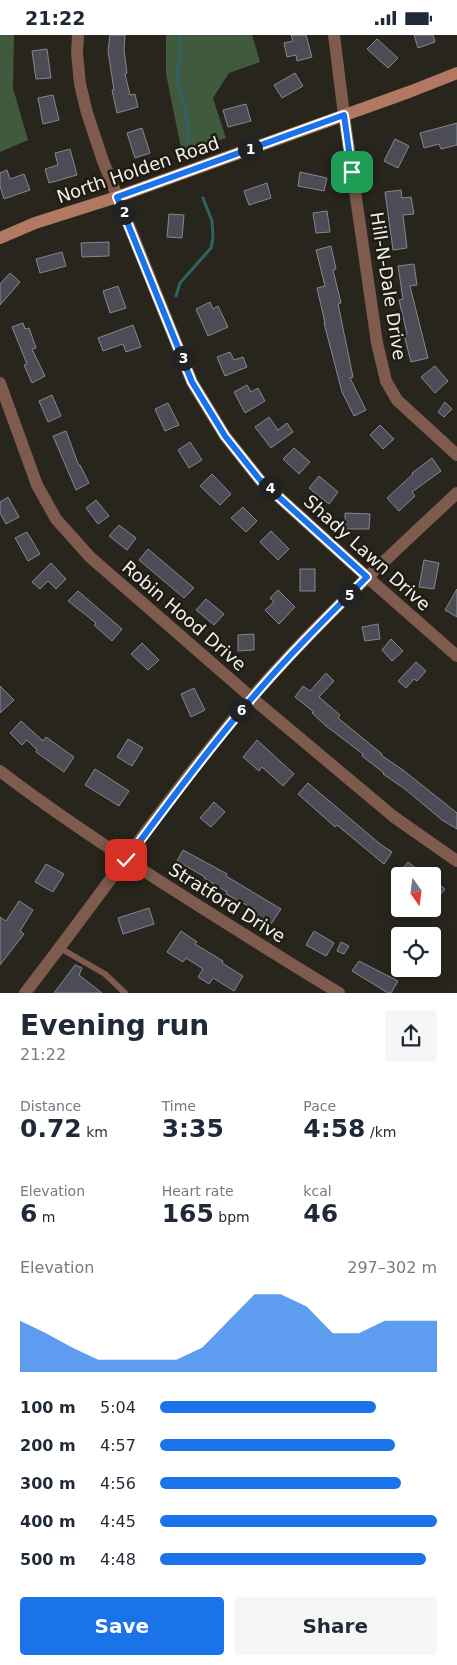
<!DOCTYPE html>
<meta charset="utf-8">
<style>
body{margin:0;font-family:"DejaVu Sans",sans-serif;background:#f6f6f7;color:#1f2937;height:100vh;display:flex;flex-direction:column;font-size:19px;white-space:nowrap}
*{box-sizing:border-box;margin:0}
p{font-size:16px;color:#747a83}
.icon{flex:none;width:28px;height:28px;fill:none;stroke:currentColor;stroke-width:2;stroke-linecap:round;stroke-linejoin:round}
.map{position:relative;height:958px;overflow:hidden}
.panel{display:flex;flex-direction:column;background:#fff;flex:1}
.panel>*{flex:none}
.needle{width:32px;rotate:166deg}
.tools{position:absolute;left:391px;top:832px;display:grid;gap:10px}
.tools a{display:grid;place-items:center;width:50px;height:50px;border-radius:5px;background:#fff;box-shadow:0 2px 12px #0003;font-size:25px}
.pin{position:absolute;display:grid;place-items:center;width:42px;height:42px;color:#fff;margin:-21px;border-radius:10px;box-shadow:0 2px 8px #0006}
.km{position:absolute;width:25px;height:25px;margin:-12px;border-radius:50%;background:#222;color:#fff;font-size:14px;line-height:25px;text-align:center}
.round{display:grid;place-items:center;flex:none;width:52px;height:52px;border-radius:5px;background:#f6f6f7}
.overview{display:flex;align-items:center;justify-content:space-between;height:85px;padding:0 20px}
h1{font-size:28px;font-weight:700;line-height:38px}
.stats{display:grid;grid-template-columns:repeat(3,1fr);gap:8px;height:85px;padding:5px 20px}
.stats div{display:grid;align-content:center}
.stats b{font-size:25px;font-weight:700}
.stats small{font-size:14px;font-weight:400}
.stats p{font-size:14px}
.chart{height:140px;padding:10px 20px}
.chart p{display:flex;justify-content:space-between}
.chart svg{width:100%;height:90px;margin-top:5px;fill:#1a73e8;opacity:.7}
.button{display:flex;gap:10px;margin-top:auto;padding:10px 20px}
.button a{flex:1;height:58px;border-radius:5px;background:#1a73e8;color:#fff;font-size:20px;font-weight:700;line-height:58px;text-align:center}
.button a+a{background:#f6f6f7;color:#1f2937}
ul{padding:0 20px;list-style:none;font-size:16px}
li{display:grid;grid-template-columns:80px 60px 1fr;align-items:center;height:38px}
li i{height:12px;border-radius:6px;background:#1a73e8}
.status{display:flex;justify-content:space-between;align-items:center;height:35px;padding:0 25px;background:#fff;direction:ltr}
.status svg{height:14px;fill:currentColor}
.map>svg:first-child{display:block}
.forest{fill:#405a3e}
.lines{fill:none;stroke-linecap:round;stroke-linejoin:round}
.stream{stroke:#2e6264;stroke-width:3}
.building{fill:#4b4c56;stroke:#858691}
.lane{stroke:#7e5b4d;stroke-width:6}
.street{stroke:#7e5b4d;stroke-width:12}
.secondary{stroke:#b17961;stroke-width:12}
.route-casing{stroke:#fff;stroke-width:10}
.route{stroke:#1a73e8;stroke-width:6}
.labels{text-anchor:middle;stroke-width:5;stroke-linejoin:round;paint-order:stroke}
.street-label{font-size:18px;fill:#f2f0ea;stroke:#1f1c13}
</style>
<div class="status"><b>21:22</b><svg viewBox="0 0 49 12"><path d="M0 12V9h3v3zM5 12V6h3v6zM10 12V3h3v9zM15 12V0h3v12zM26 1h20v11H26zM47 4h2v5h-2z"/></svg></div>
<div class="map">
<svg width="457" height="958" viewBox="0 0 457 958">
<rect width="100%" height="100%" fill="#28251d"/>
<!-- forest -->
<g class="forest">
<polygon points="0,0 14,0 13,53 28,105 0,117"/>
<polygon points="166,0 252,0 260,27 229,38 213,63 226,103 182,118 166,39"/>
</g>
<g class="lines">
<!-- stream -->
<g class="stream">
<polyline points="180,0 178,48 186,75 189,107"/>
<polyline points="176,261 180,248 211,213 213,202 212,186 203,163"/>
</g>
</g>
<!-- building -->
<g class="building">
<polygon points="110,0 125,0 124,15 127,38 125,39 130,60 135,59 138,72 117,78 112,55 114,55 108,16"/>
<polygon points="291,0 306,0 312,22 297,26 296,20 287,22 284,8 293,6"/>
<polygon points="414,0 433,0 435,7 418,13"/>
<polygon points="377,4 398,23 388,33 367,14"/>
<polygon points="47,14 51,43 36,44 32,16"/>
<polygon points="295,38 303,51 282,63 274,50"/>
<polygon points="53,60 59,85 43,89 38,63"/>
<polygon points="246,69 251,86 228,92 223,75"/>
<polygon points="457,88 457,110 441,114 439,109 424,113 420,98"/>
<polygon points="142,93 150,118 135,123 127,98"/>
<polygon points="395,104 409,111 398,133 384,126"/>
<polygon points="70,114 77,140 49,148 45,134 58,130 55,118"/>
<polygon points="7,135 10,144 24,139 30,155 4,164 0,151 0,138"/>
<polygon points="300,137 327,143 324,156 298,151"/>
<polygon points="267,148 271,163 249,170 244,156"/>
<polygon points="401,155 402,163 411,162 414,179 403,180 407,213 393,215 385,157"/>
<polygon points="327,176 330,197 316,198 313,178"/>
<polygon points="169,179 184,180 182,203 167,202"/>
<polygon points="109,207 109,221 82,222 81,208"/>
<polygon points="331,211 336,234 333,235 341,268 338,269 353,342 350,343 366,375 354,381 342,357 324,288 325,288 317,253 325,251 316,215"/>
<polygon points="62,217 66,231 40,238 36,224"/>
<polygon points="414,229 417,250 410,251 428,323 411,327 404,300 407,299 399,265 403,264 398,231"/>
<polygon points="10,238 20,247 0,270 0,249"/>
<polygon points="118,251 126,273 110,278 103,256"/>
<polygon points="210,267 213,274 218,271 228,292 208,301 196,274"/>
<polygon points="23,288 25,294 29,293 36,313 32,314 45,341 32,348 24,330 27,329 12,292"/>
<polygon points="133,290 141,312 126,317 123,309 103,316 98,303"/>
<polygon points="230,317 234,325 243,322 247,332 225,341 217,322"/>
<polygon points="435,331 448,346 435,358 421,342"/>
<polygon points="247,350 251,357 258,353 265,366 245,378 234,357"/>
<polygon points="52,360 61,381 48,387 39,366"/>
<polygon points="445,367 452,374 444,382 438,377"/>
<polygon points="168,368 179,390 165,396 155,374"/>
<polygon points="269,382 278,395 287,388 293,397 271,413 255,392"/>
<polygon points="380,390 394,404 383,414 370,400"/>
<polygon points="66,396 79,431 80,430 89,448 76,455 53,401"/>
<polygon points="190,407 202,425 189,433 178,415"/>
<polygon points="294,413 310,427 299,439 283,424"/>
<polygon points="432,423 441,436 412,457 415,461 399,476 387,463 413,439 412,438"/>
<polygon points="212,439 231,459 220,470 200,451"/>
<polygon points="319,441 338,457 329,469 309,453"/>
<polygon points="8,462 19,482 6,489 0,478 0,467"/>
<polygon points="96,465 109,481 98,489 86,473"/>
<polygon points="243,472 257,486 246,497 231,483"/>
<polygon points="345,478 370,479 369,494 345,494"/>
<polygon points="119,490 136,503 127,515 109,501"/>
<polygon points="271,496 289,514 278,525 260,507"/>
<polygon points="27,497 40,519 28,526 15,503"/>
<polygon points="148,514 194,553 184,563 139,525"/>
<polygon points="424,525 439,528 434,554 419,552"/>
<polygon points="51,528 66,544 56,554 48,546 40,554 32,547"/>
<rect x="300" y="534" width="15" height="22"/>
<polygon points="457,554 457,582 445,575"/>
<polygon points="278,555 295,572 279,589 265,575 274,567 270,563"/>
<polygon points="78,556 122,594 112,606 94,590 96,588 68,566"/>
<polygon points="206,564 224,579 214,590 196,575"/>
<polygon points="378,589 380,604 365,606 362,592"/>
<polygon points="254,599 254,615 238,616 238,600"/>
<polygon points="391,604 403,616 392,626 382,615"/>
<polygon points="142,608 159,625 148,635 131,619"/>
<polygon points="416,627 426,636 417,646 414,644 406,653 398,646"/>
<polygon points="326,638 334,646 319,662 340,680 338,683 382,719 381,720 403,735 457,778 457,794 442,785 405,754 383,739 384,738 362,721 363,719 326,691 312,678 314,677 295,662 303,651 310,656"/>
<polygon points="0,651 14,665 0,678"/>
<polygon points="194,653 205,675 191,682 181,659"/>
<polygon points="21,686 43,706 46,702 74,722 64,737 36,717 37,715 27,705 22,710 10,698"/>
<polygon points="128,704 143,713 132,731 117,722"/>
<polygon points="257,705 294,739 283,751 262,732 259,736 243,722"/>
<polygon points="95,734 129,756 119,771 85,750"/>
<polygon points="308,748 380,809 392,817 384,829 337,790 335,792 298,759"/>
<polygon points="214,767 225,777 211,792 200,783"/>
<polygon points="183,815 227,839 226,841 281,874 271,889 252,877 254,874 226,859 227,857 204,843 205,842 177,826"/>
<polygon points="408,827 426,841 397,841"/>
<polygon points="46,829 64,839 53,857 35,847"/>
<polygon points="432,844 445,854 432,870"/>
<polygon points="19,866 33,875 20,896 24,899 0,930 0,882 6,886"/>
<polygon points="149,873 154,889 123,899 118,883"/>
<polygon points="181,896 197,907 195,909 223,926 222,928 243,941 234,956 213,943 209,949 198,942 203,934 186,923 183,927 167,917"/>
<polygon points="314,896 334,908 326,921 306,910"/>
<polygon points="341,907 349,911 344,919 337,916"/>
<polygon points="359,926 398,946 391,958 388,958 352,936"/>
<polygon points="75,930 82,933 79,940 102,958 54,958"/>
</g>
<g class="lines">
<!-- lane -->
<polyline class="lane" points="60,913 105,939 125,958"/>
<!-- street -->
<g class="street">
<polyline points="78,0 77,18 80,49 87,78 103,126 192,347 225,401 260,445 367,542 457,621"/>
<polyline points="334,0 344,80 377,308 386,346 397,365 457,420"/>
<polyline points="0,348 37,450 56,484 90,522 252,663 394,782 457,826"/>
<path d="M0 736C61 783 126 825 191 866 240 897 289 928 339 958"/>
<path d="M25 958C98 864 165 766 241 675 307 597 382 528 457 458"/>
</g>
<!-- secondary -->
<polyline class="secondary" points="0,203 35,188 117,162 225,123 409,57 457,38"/>
</g>
<g class="lines">
<!-- route casing -->
<g class="route-casing">
<path id="route" d="M126 825C164 774 201 723 242 675 281 628 324 585 367 542L260 445 225 401 192 347 117 162 344 80 352 137"/>
</g>
<!-- route -->
<use href="#route" class="route"/>
</g>
<g class="labels">
<!-- street labels -->
<g class="street-label">
<text transform="translate(138 135) rotate(-19)" y="6">North Holden Road</text>
<text transform="translate(388 251) rotate(81)" y="6">Hill-N-Dale Drive</text>
<text transform="translate(367 518) rotate(42)" y="6">Shady Lawn Drive</text>
<text transform="translate(184 581) rotate(41)" y="6">Robin Hood Drive</text>
<text transform="translate(227 868) rotate(32)" y="6">Stratford Drive</text>
</g>
</g>
</svg>
<div class="tools">
<a><svg class="needle" viewBox="-14 -14 28 28"><path d="M0-13l5 13h-10z" fill="#e53935"/><path d="M0 13l5-13h-10z" fill="#747a83"/></svg></a>
<a><svg class="icon" aria-label="locate" viewBox="0 0 24 24"><circle cx="12" cy="12" r="6"/><path d="M12 2v4M12 18v4M2 12h4M18 12h4"/></svg></a>
</div>
<div class="pin" style="left:352px;top:137px;background:#1e9e55"><svg class="icon" aria-label="arrive" viewBox="0 0 24 24"><path d="M6 21V4h12l-3 4 3 4H6"/></svg></div>
<div class="pin" style="left:126px;top:825px;background:#d93025"><svg class="icon" aria-label="check" viewBox="0 0 24 24"><path d="M5 12l5 5 9-10"/></svg></div>
<b class="km" style="left:250px;top:114px">1</b>
<b class="km" style="left:124px;top:177px">2</b>
<b class="km" style="left:183px;top:323px">3</b>
<b class="km" style="left:270px;top:453px">4</b>
<b class="km" style="left:349px;top:560px">5</b>
<b class="km" style="left:241px;top:675px">6</b>
</div>
<section class="panel">
<div class="overview"><div><h1>Evening run</h1><p>21:22</p></div><a class="round"><svg class="icon" aria-label="share" viewBox="0 0 24 24"><path d="M12 15V3M7 8l5-5 5 5M5 13v7h14v-7"/></svg></a></div>
<div class="stats">
<div><p>Distance</p><b>0.72<small> km</small></b></div>
<div><p>Time</p><b>3:35</b></div>
<div><p>Pace</p><b>4:58<small> /km</small></b></div>
</div>
<div class="stats">
<div><p>Elevation</p><b>6<small> m</small></b></div>
<div><p>Heart rate</p><b>165<small> bpm</small></b></div>
<div><p>kcal</p><b>46</b></div>
</div>
<div class="chart"><p><span>Elevation</span>297–302 m</p>
<svg viewBox="0 0 160 44" preserveAspectRatio="none"><path d="M0 44V19L10 25L20 32L30 38L40 38L50 38L60 38L70 32L80 19L90 6L100 6L110 12L120 25L130 25L140 19L150 19L160 19V44z"/></svg>
</div>
<ul>
<li><b>100 m</b>5:04<i style="width:78%"></i></li>
<li><b>200 m</b>4:57<i style="width:85%"></i></li>
<li><b>300 m</b>4:56<i style="width:87%"></i></li>
<li><b>400 m</b>4:45<i style="width:100%"></i></li>
<li><b>500 m</b>4:48<i style="width:96%"></i></li>
</ul>
<div class="button"><a>Save</a><a>Share</a></div>
</section>
